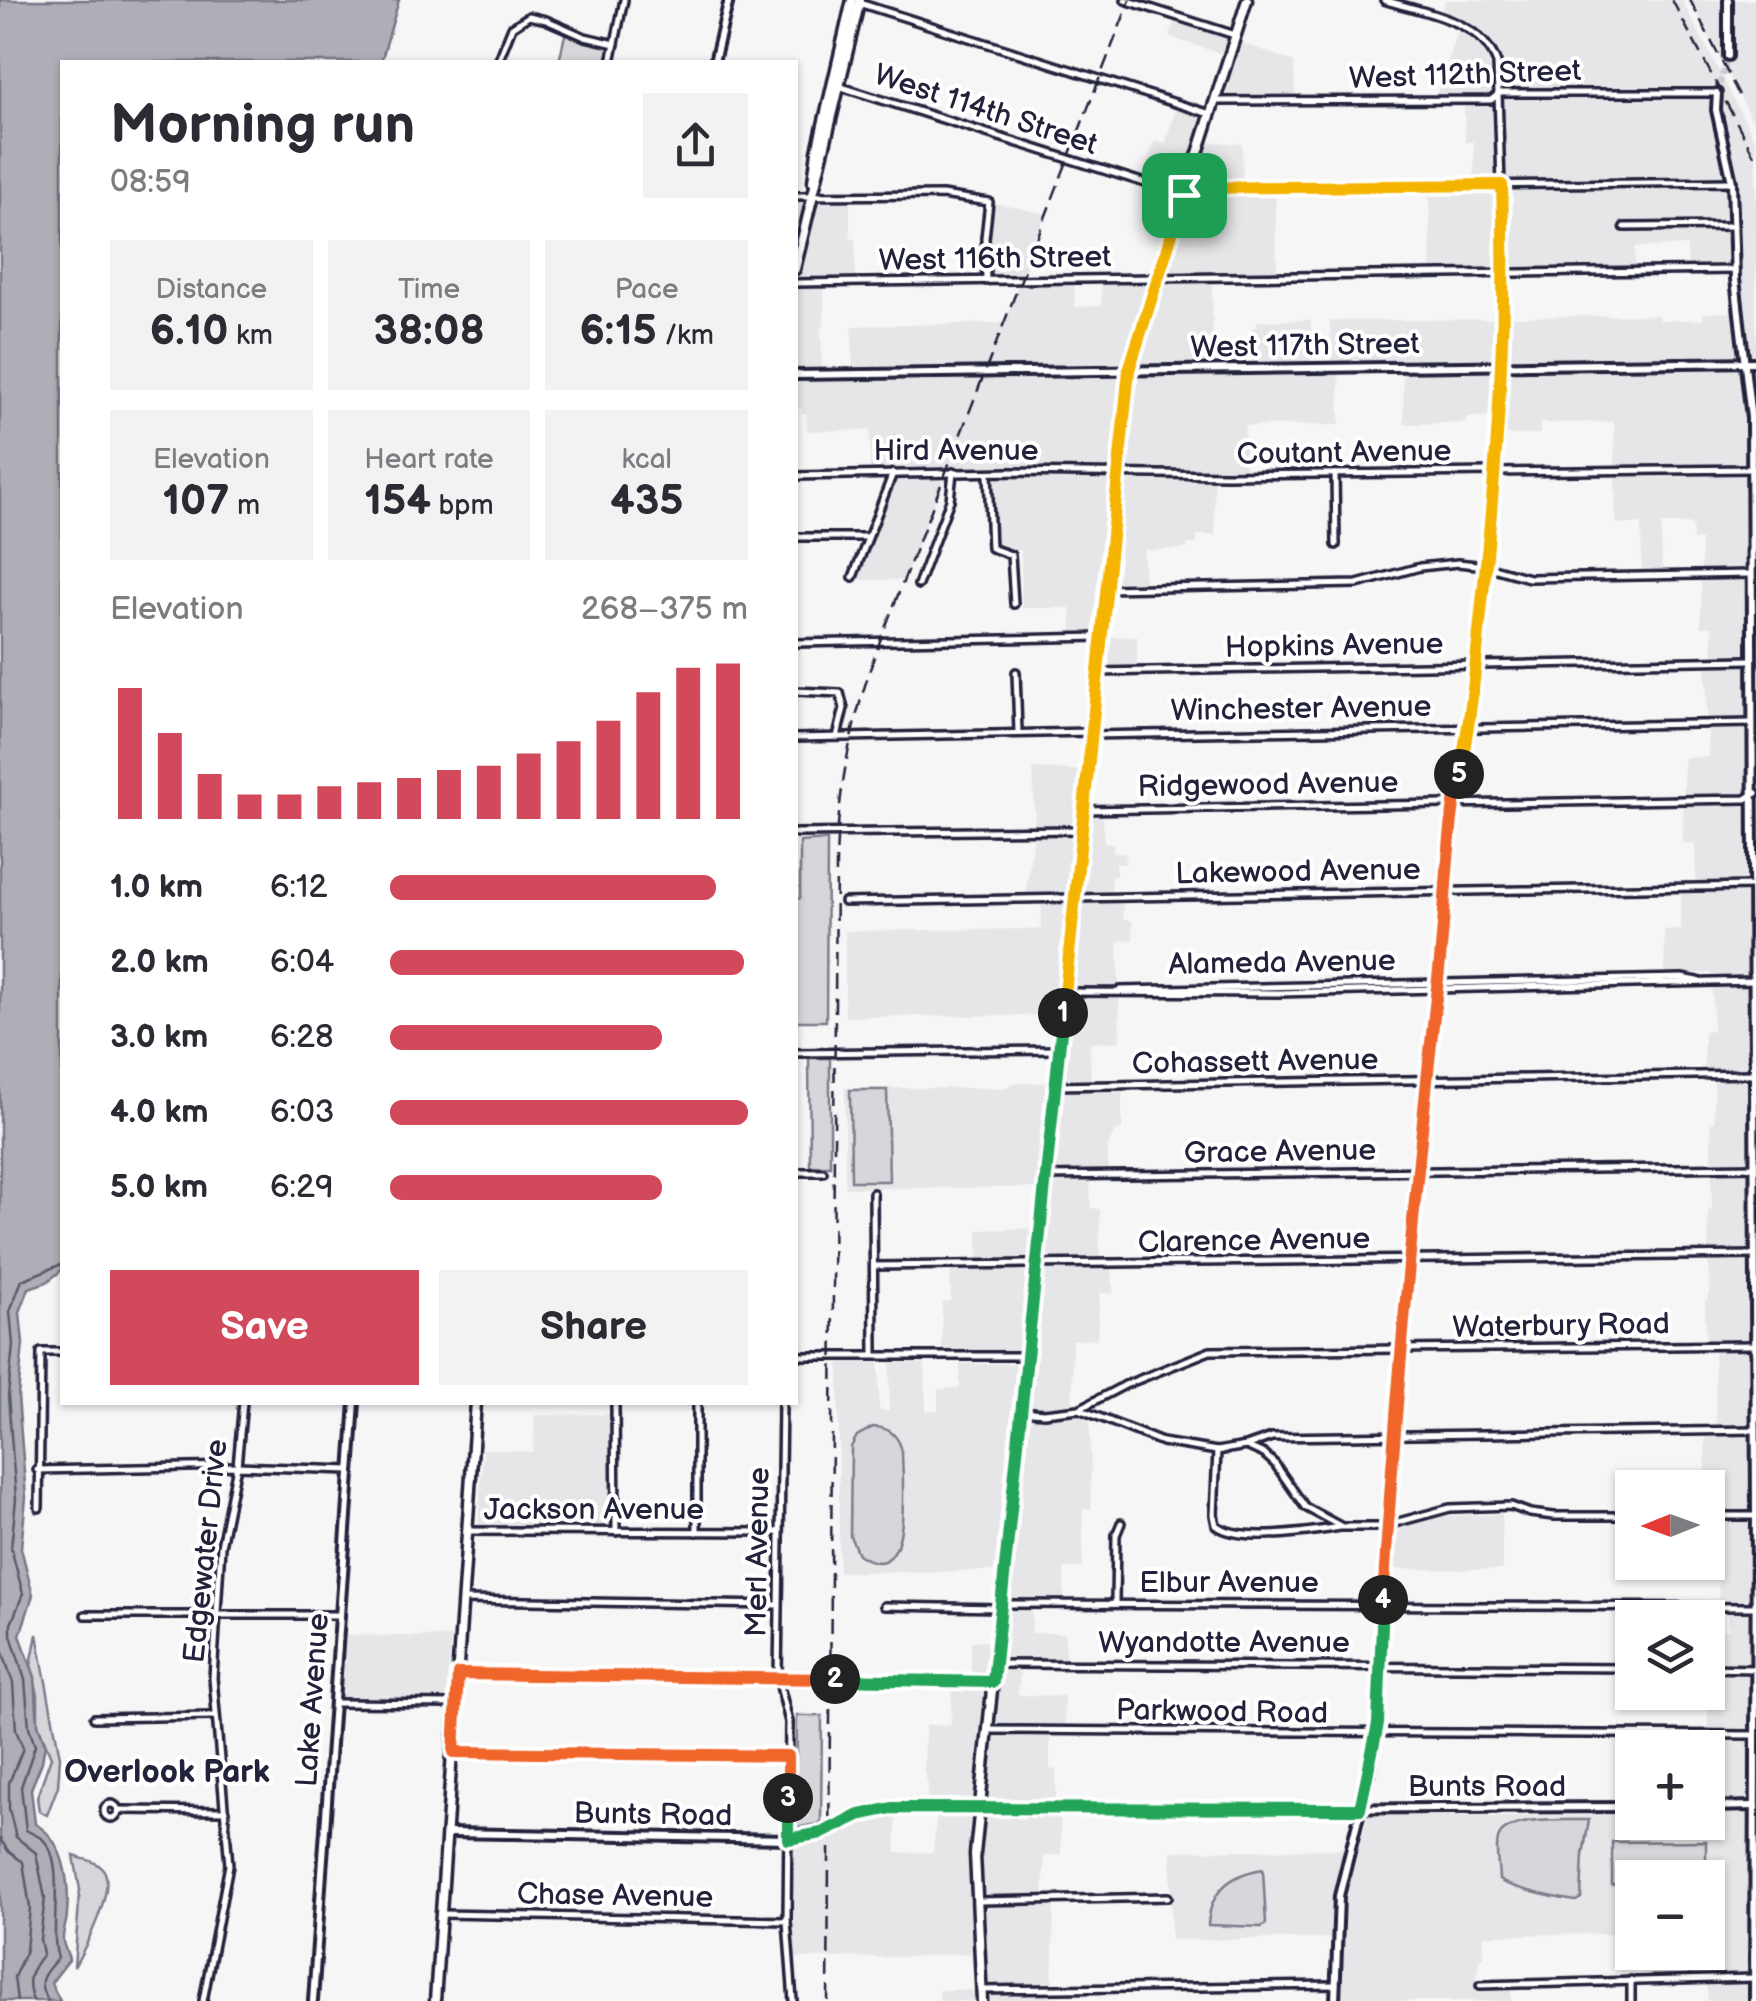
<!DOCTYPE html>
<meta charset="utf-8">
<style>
body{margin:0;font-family:"Balsamiq Sans",sans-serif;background:#f2f2f3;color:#2b2b33;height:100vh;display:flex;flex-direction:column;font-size:38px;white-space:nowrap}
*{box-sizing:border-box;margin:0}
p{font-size:32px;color:#7c7c81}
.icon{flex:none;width:55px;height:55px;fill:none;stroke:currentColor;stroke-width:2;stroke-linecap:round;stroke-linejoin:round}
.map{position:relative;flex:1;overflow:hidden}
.sheet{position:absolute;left:60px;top:60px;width:738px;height:1345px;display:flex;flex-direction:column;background:#fff;border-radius:0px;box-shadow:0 2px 8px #0004}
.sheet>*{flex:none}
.needle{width:65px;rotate:269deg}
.fabs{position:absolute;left:1615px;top:1470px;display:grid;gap:20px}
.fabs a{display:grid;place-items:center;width:110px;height:110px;border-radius:0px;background:#fff;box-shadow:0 2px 8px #0004;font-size:50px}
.pin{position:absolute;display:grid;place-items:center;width:85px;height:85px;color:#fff;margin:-42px;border-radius:20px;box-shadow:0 5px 15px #0006}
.km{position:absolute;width:50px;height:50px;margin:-25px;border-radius:50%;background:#222;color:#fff;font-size:28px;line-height:50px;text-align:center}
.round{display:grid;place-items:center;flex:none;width:105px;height:105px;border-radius:0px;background:#f2f2f3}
.head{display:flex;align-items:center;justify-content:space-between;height:170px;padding:0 50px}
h1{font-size:55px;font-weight:700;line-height:75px}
.stats{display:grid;grid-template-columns:repeat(3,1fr);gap:15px;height:170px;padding:10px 50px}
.stats div{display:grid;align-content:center;border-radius:0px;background:#f2f2f3;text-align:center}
.stats b{font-size:42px;font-weight:700}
.stats small{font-size:28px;font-weight:400}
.stats p{font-size:28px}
.chart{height:280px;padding:20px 50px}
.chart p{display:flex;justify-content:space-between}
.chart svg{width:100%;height:180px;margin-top:10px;stroke:#d1495b;stroke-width:6}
.button{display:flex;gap:20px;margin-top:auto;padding:20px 50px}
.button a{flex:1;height:115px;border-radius:0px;background:#d1495b;color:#fff;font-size:40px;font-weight:700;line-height:115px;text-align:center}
.button a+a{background:#f2f2f3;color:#2b2b33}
ul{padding:0 50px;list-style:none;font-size:32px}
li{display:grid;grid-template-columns:160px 120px 1fr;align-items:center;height:75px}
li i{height:25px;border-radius:12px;background:#d1495b}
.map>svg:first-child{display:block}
.built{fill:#e6e6e9}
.green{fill:#d7d7db;stroke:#7c7c8b;stroke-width:2.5}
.water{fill:#aeaeb7;stroke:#767685;stroke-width:2.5}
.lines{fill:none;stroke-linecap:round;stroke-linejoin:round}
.shore{stroke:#5a5a6d;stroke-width:2.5}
.secondary-tunnel{stroke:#ccccd1;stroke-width:6;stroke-dasharray:6 3;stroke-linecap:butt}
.street-casing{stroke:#22223b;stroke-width:12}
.secondary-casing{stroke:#22223b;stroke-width:14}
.primary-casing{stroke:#22223b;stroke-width:15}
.street{stroke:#fff;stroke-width:5}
.secondary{stroke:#fff;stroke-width:6}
.primary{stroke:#fff;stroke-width:8}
.rail{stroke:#22223b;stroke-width:2.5;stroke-dasharray:15 8;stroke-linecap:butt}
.split-1-casing{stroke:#fff;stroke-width:20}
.split-2-casing{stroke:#fff;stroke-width:20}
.split-3-casing{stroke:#fff;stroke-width:20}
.split-4-casing{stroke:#fff;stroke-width:20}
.split-5-casing{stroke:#fff;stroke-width:20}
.split-6-casing{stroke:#fff;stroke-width:20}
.split-1{stroke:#f5b400;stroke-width:12}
.split-2{stroke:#22a559;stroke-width:12}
.split-3{stroke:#f0652b;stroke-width:12}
.split-4{stroke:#22a559;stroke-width:12}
.split-5{stroke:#f0652b;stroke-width:12}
.split-6{stroke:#f5b400;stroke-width:12}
.labels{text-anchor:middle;stroke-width:8;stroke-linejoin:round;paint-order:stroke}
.street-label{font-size:30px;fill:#22223b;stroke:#fff}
.neighbourhood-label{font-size:32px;font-weight:bold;fill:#22223b;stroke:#fff}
</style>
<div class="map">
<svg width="1756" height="2001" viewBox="0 0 1756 2001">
<rect width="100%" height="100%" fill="#f6f6f7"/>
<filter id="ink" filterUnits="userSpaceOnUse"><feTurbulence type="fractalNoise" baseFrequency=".01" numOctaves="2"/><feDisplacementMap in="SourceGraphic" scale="20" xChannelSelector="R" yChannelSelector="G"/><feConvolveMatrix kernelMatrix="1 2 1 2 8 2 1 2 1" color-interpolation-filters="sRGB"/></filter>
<g filter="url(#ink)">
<!-- built -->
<g class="built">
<polygon points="1445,0 1682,0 1756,142 1756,2001 1708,2001 1703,1953 1708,1952 1708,1878 1632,1878 1632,1934 1484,1935 1484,1957 1480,1958 1476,1988 1511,1989 1511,2001 1342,2001 1342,1938 1171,1940 1171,1851 1337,1849 1359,1845 1369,1814 1494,1817 1632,1815 1632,1822 1708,1822 1708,1815 1716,1814 1718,1735 1708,1734 1708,1701 1715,1700 1714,1667 1722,1666 1722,1631 1729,1630 1729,1607 1719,1606 1718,1574 1684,1573 1684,1563 1708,1562 1708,1550 1716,1549 1715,1479 1713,1473 1706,1472 1705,1429 1716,1428 1714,1347 1706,1347 1705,1300 1709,1299 1708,1211 1712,1210 1711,1123 1714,1122 1714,1080 1704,1080 1704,1031 1713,1030 1712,973 1665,973 1664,930 1681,930 1681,886 1696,885 1695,844 1683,843 1684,757 1708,757 1706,659 1713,659 1712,627 1701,627 1701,540 1693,540 1692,524 1661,524 1662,575 1642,575 1641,524 1616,524 1614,422 1540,423 1540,434 1505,435 1505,365 1331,367 1330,321 1497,319 1503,364 1511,355 1510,317 1658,315 1659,320 1703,320 1703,313 1738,312 1735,270 1688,271 1687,246 1635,247 1635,272 1431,275 1429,185 1474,184 1474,142 1465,142 1464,100 1434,100 1460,25 1440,18"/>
<polygon points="1690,0 1756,0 1756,127 1731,80"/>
<polygon points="1176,16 1235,35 1234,40 1294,62 1295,100 1215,101 1228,56 1169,37"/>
<polygon points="1177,104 1211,114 1202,141 1242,144 1243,187 1275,187 1277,277 1212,278 1213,369 1129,370 1101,637 1072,638 1071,608 1022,608 1021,550 993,551 992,473 946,473 904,580 852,580 893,474 870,474 870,430 807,431 806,413 801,413 802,408 795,408 795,196 850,196 850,238 855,239 856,282 824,283 824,326 821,327 822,375 853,374 852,326 1004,323 1020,281 986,281 989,202 1046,214 1021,280 1074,279 1075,307 1101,306 1101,279 1159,278 1183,195 1141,182 1154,141 1165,144"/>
<polygon points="1311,320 1311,368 1252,369 1252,328 1257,327 1257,321"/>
<polygon points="1496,372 1496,416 1467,417 1466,423 1404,424 1403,373"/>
<polygon points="1339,374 1340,425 1245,426 1245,471 1124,471 1135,377"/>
<polygon points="1214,479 1215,535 1197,535 1197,544 1187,544 1187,549 1144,550 1144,582 1113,582 1124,481"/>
<polygon points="1137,636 1137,674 1103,674 1107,637"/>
<polygon points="1033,768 1087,771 1081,830 1035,830"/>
<polygon points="1103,815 1104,843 1113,843 1113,853 1125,853 1126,864 1116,864 1116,876 1111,876 1111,899 1123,900 1123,920 1132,920 1133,940 1118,941 1120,1041 1090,1043 1091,1092 1122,1092 1122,1130 1116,1131 1108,1145 1108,1178 1090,1179 1091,1208 1100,1209 1100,1259 1112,1260 1113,1293 1100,1293 1097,1339 1072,1340 1073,1413 1090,1416 1091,1509 1083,1509 1083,1568 1064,1568 1064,1608 1032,1608 1032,1633 1065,1633 1066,1668 1020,1668 1018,1695 1064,1696 1065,1735 1050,1735 1050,1769 1056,1770 1056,1813 1060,1813 1061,1855 1044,1856 1043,1903 1054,1904 1052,2001 940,2001 939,1990 974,1990 971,1953 922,1957 794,1958 794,1843 831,1835 869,1817 896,1811 896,1853 933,1852 937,1808 926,1807 928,1784 924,1771 925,1725 951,1725 952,1679 971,1679 971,1641 992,1641 1021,1352 942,1352 942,1302 951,1301 950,1263 978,1263 978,1230 1045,1228 1088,816"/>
<polygon points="1075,834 1056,1015 845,1017 845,931 1041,929 1042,895 1025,896 1034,835"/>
<polygon points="1012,1083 1046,1083 1036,1165 1040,1167 1037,1188 845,1188 845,1088 1008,1088"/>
<polygon points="839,1363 879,1363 879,1410 889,1411 890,1363 925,1363 926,1411 938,1410 938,1389 960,1388 960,1364 1016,1364 994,1571 839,1572"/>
<polygon points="612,1414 614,1529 478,1527 483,1449 533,1452 535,1415"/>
<polygon points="1502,1514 1502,1570 1393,1569 1399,1528 1439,1516"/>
<polygon points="344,1635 451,1637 446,1701 339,1700"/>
</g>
<!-- green -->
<g class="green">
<polygon points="566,30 615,44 611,62 559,62"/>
<polygon points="827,840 826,1021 795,1021 795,900 800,898 800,842"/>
<polygon points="809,1058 830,1058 830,1166 810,1166"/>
<polygon points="850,1090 887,1090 889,1181 851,1181"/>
<path d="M873 1427C889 1427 899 1436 902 1452 902 1478 915 1593 858 1554L850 1536 851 1447 857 1436Z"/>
<polygon points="37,1634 60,1757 58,1786 47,1815 39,1811 37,1797 51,1757 38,1725 38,1695 31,1665"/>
<polygon points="797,1716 822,1716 821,1823 796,1828"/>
<path d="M1589 1820 1583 1855 1581 1898 1576 1901C1560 1899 1510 1888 1499 1880 1499 1868 1495 1851 1498 1839 1505 1815 1569 1821 1589 1820Z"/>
<polygon points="1706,1841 1706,1877 1632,1878 1632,1885 1612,1885 1612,1842"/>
<path d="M74 1856C84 1860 96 1860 103 1869 117 1887 85 1948 74 1967L80 1890Z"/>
<path d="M1263 1869 1266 1924 1262 1927 1208 1925C1210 1891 1231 1874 1263 1869Z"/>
</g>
<!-- water -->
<path class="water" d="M0 0H399L381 62H62V1270L47 1282 29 1288 20 1312 23 1344 18 1396 26 1498 21 1548 33 1595 20 1635 35 1677 38 1725 45 1744 42 1762 31 1789 35 1824C64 1839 70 1882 67 1914 67 1922 63 1930 63 1938 62 1946 68 1952 69 1960L51 1983 60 2001H0Z"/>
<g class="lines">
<!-- shore -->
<g class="shore">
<path d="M0 1644 13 1683 16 1730 23 1748 9 1783V1809L16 1837 36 1853 45 1898 40 1939 43 1954C30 1970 25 1981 33 2001"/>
<polyline points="0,1839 9,1852 23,1862 30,1908 26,1950 14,1977 17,2001"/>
<path d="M48 2001C35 1981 44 1973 58 1958 48 1931 68 1858 41 1838 36 1835 31 1833 26 1830L21 1787 35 1746 29 1727 25 1680 11 1635V1624L23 1594 11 1548 16 1499 8 1396 13 1345 10 1311 22 1280 62 1264"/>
</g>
<!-- secondary-tunnel -->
<polyline class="secondary-tunnel" points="1717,93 1728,56"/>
<!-- street casing -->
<g class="street-casing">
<g id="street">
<polyline points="1125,0 1235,35"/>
<path d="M1384 0C1424 13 1481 19 1497 63L1504 274 1502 365"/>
<polyline points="859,3 1210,114"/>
<polyline points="498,62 512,27 529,16 546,20 585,37 615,44"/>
<polyline points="611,62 624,0"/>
<polyline points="838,86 1183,195"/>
<polyline points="1215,101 1491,100 1500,93 1717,93"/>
<polyline points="1186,188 1732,182"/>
<polyline points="795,196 942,195 989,202 985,238 986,281"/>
<polyline points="1624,227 1734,226"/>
<polyline points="795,283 1735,270"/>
<polyline points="988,473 991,548 1011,555 1014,604"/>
<polyline points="1335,474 1336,545"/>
<polyline points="795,476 1010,472 1228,475 1751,469"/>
<polyline points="795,537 867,537"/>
<polyline points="853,577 893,473"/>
<polyline points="918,585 950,500 953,472"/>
<polyline points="1106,589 1357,584 1420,567 1458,563 1486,566 1529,578 1751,574"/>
<polyline points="795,643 1101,637"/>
<polyline points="1016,672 1018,732"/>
<polyline points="1097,672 1751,660"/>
<polyline points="795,691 840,693 844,708 837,737"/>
<polyline points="1090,735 1752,723"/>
<polyline points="795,738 1091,732"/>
<polyline points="1083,810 1746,799 1756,793"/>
<polyline points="795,833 1081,830"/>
<polyline points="844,902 1754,886"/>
<polyline points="1120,990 1682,978 1698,981"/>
<polyline points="1065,992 1279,993 1754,981"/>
<polyline points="795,1053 1057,1050"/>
<polyline points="1055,1086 1753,1074"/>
<polyline points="795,1172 823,1172"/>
<polyline points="1046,1176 1755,1167"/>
<polyline points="873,1193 874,1354"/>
<polyline points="874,1266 1755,1255"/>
<polyline points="795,1356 1027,1356"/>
<polyline points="615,1402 616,1532"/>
<polyline points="782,1402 778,1678 789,1722 787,1921 793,2001"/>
<polyline points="1079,1409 1162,1442 1217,1451 1246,1446 1264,1454 1275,1464 1305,1507 1342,1527 1380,1527 1450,1508 1511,1506 1530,1513 1554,1516 1632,1516"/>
<polyline points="1021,1411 1044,1413 1079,1409 1125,1385 1210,1351 1755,1345"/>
<polyline points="1246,1446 1272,1437 1756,1430"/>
<path d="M1217 1451 1214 1515 1216 1525C1238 1543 1311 1532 1340 1527"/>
<polyline points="37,1470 237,1466 349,1470"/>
<polyline points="39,1508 41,1352 62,1352"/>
<polyline points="1708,1516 1756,1516"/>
<polyline points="467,1531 779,1532"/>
<polyline points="697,1532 697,1402"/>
<polyline points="463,1600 778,1605"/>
<polyline points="1115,1603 1116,1535 1121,1523"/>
<polyline points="1002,1604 1756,1607"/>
<polyline points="884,1606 1001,1608"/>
<polyline points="85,1615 340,1615"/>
<polyline points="995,1664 1632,1668"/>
<polyline points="1708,1668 1754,1669"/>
<polyline points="459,1674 993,1681"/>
<polyline points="334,1703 456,1704"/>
<polyline points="94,1718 215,1716"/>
<polyline points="988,1730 1755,1735"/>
<polyline points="454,1752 788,1757"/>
<circle cx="111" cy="1811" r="7"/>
<polyline points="118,1810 225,1811"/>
<polyline points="979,1901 1168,1897"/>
<polyline points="441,1914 787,1921"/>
<polyline points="1631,1980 1631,2001"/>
<polyline points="1480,1985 1754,1978"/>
<polyline points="982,1990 1336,1985"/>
<polyline points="203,2001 229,1865 213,1678 221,1546 237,1466 243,1402"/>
</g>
</g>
<!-- secondary casing -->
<g class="secondary-casing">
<g id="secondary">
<polyline points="1728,0 1728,56"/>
<polyline points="714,62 729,0"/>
<polyline points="1717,93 1716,110 1732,182 1735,279 1751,418 1756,1511 1754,2001"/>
<polyline points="795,375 1756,362"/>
<polyline points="1708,1807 1756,1806"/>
<polyline points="448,1833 788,1839 822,1833 870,1812 898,1808 1036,1810 1632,1807"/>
<polyline points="313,2001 355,1402"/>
<polyline points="1335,2001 1339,1896 1371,1767 1378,1724 1387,1531 1416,1171 1447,891 1453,803 1468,727 1486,566 1500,424 1502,365"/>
</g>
</g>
<!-- primary casing -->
<g class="primary-casing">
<g id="primary">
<polyline points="813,181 817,151 852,0"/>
<polyline points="795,269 860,0"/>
<polyline points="435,2001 476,1402"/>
<polyline points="982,2001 975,1854 1129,369 1247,0"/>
</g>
</g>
<!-- street -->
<use href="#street" class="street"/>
<!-- secondary -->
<use href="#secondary" class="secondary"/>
<!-- primary -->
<use href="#primary" class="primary"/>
<!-- rail -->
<g class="rail">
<polyline points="1672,0 1756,159"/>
<polyline points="1690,0 1740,97"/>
<path d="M828 2001 836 863C838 785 853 714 880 641L1130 0"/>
</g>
</g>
</g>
<g class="lines" filter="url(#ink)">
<!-- split-1 casing -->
<g class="split-1-casing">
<polyline id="split-1" points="1063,1013 1129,370 1184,195"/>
</g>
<!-- split-2 casing -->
<g class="split-2-casing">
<polyline id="split-2" points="835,1679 993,1682 1063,1013"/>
</g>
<!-- split-3 casing -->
<g class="split-3-casing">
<polyline id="split-3" points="788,1798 788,1756 454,1752 458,1674 835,1679"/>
</g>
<!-- split-4 casing -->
<g class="split-4-casing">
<polyline id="split-4" points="788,1798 788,1839 822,1833 859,1815 892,1808 1360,1809 1378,1724 1383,1600"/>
</g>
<!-- split-5 casing -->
<g class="split-5-casing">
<path id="split-5" d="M1383 1600C1396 1393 1415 1185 1438 979 1446 911 1446 841 1459 774"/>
</g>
<!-- split-6 casing -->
<g class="split-6-casing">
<path id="split-6" d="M1184 195 1186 188 1502 185C1507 319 1498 450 1484 584 1477 647 1473 712 1459 774"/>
</g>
<!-- split-1 -->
<use href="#split-1" class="split-1"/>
<!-- split-2 -->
<use href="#split-2" class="split-2"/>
<!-- split-3 -->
<use href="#split-3" class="split-3"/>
<!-- split-4 -->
<use href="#split-4" class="split-4"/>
<!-- split-5 -->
<use href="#split-5" class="split-5"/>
<!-- split-6 -->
<use href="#split-6" class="split-6"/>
</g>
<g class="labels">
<!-- street labels -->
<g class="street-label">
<text transform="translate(1465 74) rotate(-2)" y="10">West 112th Street</text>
<text transform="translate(986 109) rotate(18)" y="10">West 114th Street</text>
<text transform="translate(995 258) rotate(-1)" y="10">West 116th Street</text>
<text transform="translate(1305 345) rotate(-1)" y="10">West 117th Street</text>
<text x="956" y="460">Hird Avenue</text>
<text transform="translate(1344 452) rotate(-1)" y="10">Coutant Avenue</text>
<text transform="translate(1334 645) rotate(-1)" y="10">Hopkins Avenue</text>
<text transform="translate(1301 708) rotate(-1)" y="10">Winchester Avenue</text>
<text transform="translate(1268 784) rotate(-1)" y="10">Ridgewood Avenue</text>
<text transform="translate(1298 871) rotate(-1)" y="10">Lakewood Avenue</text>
<text transform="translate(1282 962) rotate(-1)" y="10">Alameda Avenue</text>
<text transform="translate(1255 1061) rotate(-1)" y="10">Cohassett Avenue</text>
<text transform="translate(1280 1151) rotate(-1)" y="10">Grace Avenue</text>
<text transform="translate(1254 1240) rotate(-1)" y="10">Clarence Avenue</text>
<text transform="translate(1561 1325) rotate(-1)" y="10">Waterbury Road</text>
<text x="594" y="1519">Jackson Avenue</text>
<text transform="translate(205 1551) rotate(-84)" y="10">Edgewater Drive</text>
<text transform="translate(757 1552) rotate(-89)" y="10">Merl Avenue</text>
<text x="1229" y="1592">Elbur Avenue</text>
<text x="1224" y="1652">Wyandotte Avenue</text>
<text transform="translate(312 1700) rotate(-86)" y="10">Lake Avenue</text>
<text transform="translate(1222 1711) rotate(1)" y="10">Parkwood Road</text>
<text x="1487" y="1796">Bunts Road</text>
<text transform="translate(653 1814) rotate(1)" y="10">Bunts Road</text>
<text transform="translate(615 1895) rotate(1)" y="10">Chase Avenue</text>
</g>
<!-- neighbourhood labels -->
<g class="neighbourhood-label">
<text x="167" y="1782">Overlook Park</text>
</g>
</g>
</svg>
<div class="fabs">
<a><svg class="needle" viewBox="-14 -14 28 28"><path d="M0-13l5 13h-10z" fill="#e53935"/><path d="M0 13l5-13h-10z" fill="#7c7c81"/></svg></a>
<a><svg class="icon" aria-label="layers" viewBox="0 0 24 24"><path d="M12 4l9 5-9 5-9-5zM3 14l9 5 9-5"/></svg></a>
<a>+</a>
<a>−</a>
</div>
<div class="pin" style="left:1184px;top:195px;background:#1e9e55"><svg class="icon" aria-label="arrive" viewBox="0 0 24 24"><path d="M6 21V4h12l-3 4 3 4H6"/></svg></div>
<b class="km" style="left:1063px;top:1013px">1</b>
<b class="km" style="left:835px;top:1679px">2</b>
<b class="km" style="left:788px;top:1798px">3</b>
<b class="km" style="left:1383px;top:1600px">4</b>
<b class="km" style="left:1459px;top:774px">5</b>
<section class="sheet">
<div class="head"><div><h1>Morning run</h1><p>08:59</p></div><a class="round"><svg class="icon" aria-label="share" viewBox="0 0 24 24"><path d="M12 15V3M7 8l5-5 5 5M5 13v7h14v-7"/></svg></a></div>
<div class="stats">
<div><p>Distance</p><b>6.10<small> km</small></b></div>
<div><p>Time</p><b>38:08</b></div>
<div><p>Pace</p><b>6:15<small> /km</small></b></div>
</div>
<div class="stats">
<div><p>Elevation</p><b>107<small> m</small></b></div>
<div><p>Heart rate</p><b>154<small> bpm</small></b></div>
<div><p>kcal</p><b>435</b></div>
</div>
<div class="chart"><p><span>Elevation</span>268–375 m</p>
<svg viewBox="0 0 160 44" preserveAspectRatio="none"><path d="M5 44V12M15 44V23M25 44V33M35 44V38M45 44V38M55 44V36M65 44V35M75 44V34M85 44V32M95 44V31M105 44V28M115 44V25M125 44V20M135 44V13M145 44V7M155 44V6"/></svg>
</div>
<ul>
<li><b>1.0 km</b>6:12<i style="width:91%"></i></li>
<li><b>2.0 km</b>6:04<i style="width:99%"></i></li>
<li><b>3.0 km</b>6:28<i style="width:76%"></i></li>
<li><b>4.0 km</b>6:03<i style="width:100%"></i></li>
<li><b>5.0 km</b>6:29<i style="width:76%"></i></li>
</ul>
<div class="button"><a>Save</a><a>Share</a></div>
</section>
</div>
